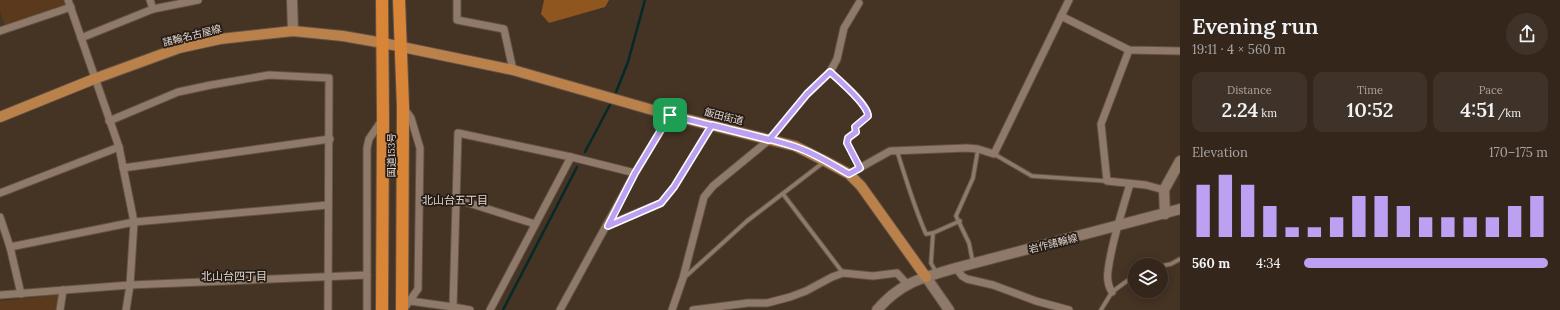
<!DOCTYPE html>
<meta charset="utf-8">
<style>
body{margin:0;font-family:Lora,"Noto Sans JP",serif;background:#3f3228;color:#f1f3f6;height:100vh;display:flex;flex-direction:column;font-size:15px;white-space:nowrap}
*{box-sizing:border-box;margin:0}
p{font-size:13px;color:#a9a5a3}
.icon{flex:none;width:22px;height:22px;fill:none;stroke:currentColor;stroke-width:2;stroke-linecap:round;stroke-linejoin:round}
.map{position:relative;flex:1;overflow:hidden}
.sheet{display:flex;flex-direction:column;background:#34261b;width:380px}
.sheet>*{flex:none}
.buttons{position:absolute;left:1128px;top:258px;display:grid;gap:8px}
.buttons a{display:grid;place-items:center;width:40px;height:40px;border-radius:50%;background:#34261b;box-shadow:0 2px 10px #0003,0 0 0 1px #4e433a;font-size:20px}
.pin{position:absolute;display:grid;place-items:center;width:34px;height:34px;color:#fff;margin:-17px;border-radius:8px;box-shadow:0 2px 6px #0006}
.round{display:grid;place-items:center;flex:none;width:42px;height:42px;border-radius:21px;background:#3f3228}
.summary{display:flex;align-items:center;justify-content:space-between;height:68px;padding:0 12px}
h1{font-size:22px;font-weight:600;line-height:30px}
.figures{display:grid;grid-template-columns:repeat(3,1fr);gap:6px;height:68px;padding:4px 12px}
.figures div{display:grid;align-content:center;border-radius:10px;background:#3f3228;text-align:center}
.figures b{font-size:20px;font-weight:600}
.figures small{font-size:11px;font-weight:400}
.figures p{font-size:11px}
.chart{height:112px;padding:8px 12px}
.chart p{display:flex;justify-content:space-between}
.chart svg{width:100%;height:72px;margin-top:4px;stroke:#bca0f2;stroke-width:6}
ul{padding:0 12px;list-style:none;font-size:13px}
li{display:grid;grid-template-columns:64px 48px 1fr;align-items:center;height:30px}
li i{height:10px;border-radius:5px;background:#bca0f2}
main{display:flex;flex:1;min-height:0}
.map>svg:first-child{display:block}
.green{fill:#5b391c}
.forest{fill:#8f5620}
.lines{fill:none;stroke-linecap:round;stroke-linejoin:round}
.stream{stroke:#042929;stroke-width:2.5}
.lane-casing{stroke:#615245;stroke-width:5.5}
.street-casing{stroke:#615245;stroke-width:9}
.secondary-casing{stroke:#615245;stroke-width:12}
.primary-casing{stroke:#615245;stroke-width:12}
.highway-casing{stroke:#615245;stroke-width:14}
.lane{stroke:#8f7a69;stroke-width:3.5}
.street{stroke:#8f7a69;stroke-width:7}
.secondary{stroke:#8f7a69;stroke-width:10}
.primary{stroke:#bb814b;stroke-width:10}
.highway{stroke:#d88537;stroke-width:12}
.route-casing{stroke:#fff;stroke-width:8}
.route{stroke:#bca0f2;stroke-width:5}
.labels{text-anchor:middle;stroke-width:3.5;stroke-linejoin:round;paint-order:stroke}
.street-label{font-size:10px;fill:#e0d4cb;stroke:#251c16}
.neighbourhood-label{font-size:11px;fill:#e0d4cb;stroke:#251c16}
</style>
<main>
<div class="map">
<svg width="1180" height="310" viewBox="0 0 1180 310">
<rect width="100%" height="100%" fill="#453324"/>
<!-- green -->
<g class="green">
<polygon points="0,0 65,0 66,4 5,26 0,11"/>
<polygon points="59,295 56,310 0,310 0,301"/>
</g>
<!-- forest -->
<polygon class="forest" points="544,0 609,0 605,7 549,23 541,14"/>
<g class="lines">
<!-- stream -->
<g class="stream">
<polyline points="614,97 628,62 645,0"/>
<polyline points="585,152 612,101"/>
<polyline points="503,310 577,167"/>
</g>
<!-- lane casing -->
<g class="lane-casing">
<g id="lane">
<polyline points="830,72 860,101 868,113 868,116 855,127 856,132 848,138 847,143 859,167"/>
<path d="M897 151C906 179 914 207 926 234L933 233"/>
<polyline points="994,154 1032,176 1106,181"/>
<polyline points="783,194 843,273"/>
<polyline points="973,263 969,243 956,216 973,178 978,149"/>
<polyline points="1161,266 1171,264 1180,259"/>
<polyline points="936,272 931,263 933,233 960,221"/>
<polyline points="684,278 747,221 824,162"/>
<polyline points="1101,310 1112,292 1135,275"/>
</g>
</g>
<!-- street casing -->
<g class="street-casing">
<g id="street">
<polyline points="68,0 119,147 134,222 130,285 126,310"/>
<polyline points="457,0 457,20 504,29 513,70"/>
<polyline points="153,9 198,0"/>
<polyline points="1061,16 1129,50 1180,51"/>
<polyline points="0,31 71,7"/>
<polyline points="81,38 153,9 150,0"/>
<polyline points="1129,50 1101,124 1107,181 1146,185 1164,190"/>
<polyline points="109,121 178,92 211,85 269,75 329,78 328,310"/>
<polyline points="123,168 330,139"/>
<polyline points="849,174 890,151 967,148 978,149 994,154 1069,0"/>
<polyline points="0,193 119,147"/>
<polyline points="456,199 535,224"/>
<polyline points="0,217 10,247 21,294"/>
<polyline points="608,225 661,203 674,187 712,125"/>
<polyline points="10,247 134,222 328,205"/>
<polyline points="956,268 962,276 967,279 993,285 1036,301 1069,310"/>
<path d="M1112 292C1108 286 1107 278 1108 271 1111 244 1122 211 1130 184"/>
<polyline points="0,295 130,285 367,275"/>
<polyline points="410,301 453,307"/>
<polyline points="60,310 63,290"/>
<polyline points="367,310 367,148 369,139 382,120"/>
<polyline points="403,310 418,289 420,148 411,118 403,107"/>
<polyline points="470,310 453,307 458,133 571,157 635,173"/>
<polyline points="490,310 571,157"/>
<polyline points="560,310 635,173 670,115"/>
<polyline points="672,310 683,278 704,197 713,186 769,140 807,94 830,72 837,59 844,28 859,3"/>
<polyline points="693,310 748,303 767,303 790,297 806,291 832,277 843,273 873,276 897,273 907,284"/>
</g>
</g>
<!-- secondary casing -->
<g class="secondary-casing">
<g id="secondary">
<polyline points="292,0 293,31"/>
<polyline points="1165,214 1164,190 1180,161"/>
<polyline points="926,277 949,310"/>
<path d="M877 310C901 282 922 278 956 268L1180 209"/>
</g>
</g>
<!-- primary casing -->
<g class="primary-casing">
<polyline id="primary" points="0,117 94,79 179,48 220,39 293,31 343,36 383,43 513,70 670,115 795,146 825,161 849,174 861,186 926,277"/>
</g>
<!-- highway casing -->
<g class="highway-casing">
<g id="highway">
<polyline points="382,0 383,118 382,310"/>
<polyline points="399,0 403,107 402,310"/>
</g>
</g>
<!-- lane -->
<use href="#lane" class="lane"/>
<!-- street -->
<use href="#street" class="street"/>
<!-- secondary -->
<use href="#secondary" class="secondary"/>
<!-- primary -->
<use href="#primary" class="primary"/>
<!-- highway -->
<use href="#highway" class="highway"/>
</g>
<g class="lines">
<!-- route casing -->
<g class="route-casing">
<path id="route" d="M670 115 635 173 608 226 661 203 674 187 712 125C739 132 767 138 793 146 813 152 831 164 849 174L860 168 847 143 848 138 856 132 855 127 868 116C868 105 839 80 830 72L807 94 769 140 670 115"/>
</g>
<!-- route -->
<use href="#route" class="route"/>
</g>
<g class="labels">
<!-- street labels -->
<g class="street-label">
<text transform="translate(192 35) rotate(-14)" y="4">諸輪名古屋線</text>
<text transform="translate(724 116) rotate(14)" y="4">飯田街道</text>
<text transform="translate(391 155) rotate(-90)" y="4">国道153号</text>
<text transform="translate(1053 243) rotate(-14)" y="4">岩作諸輪線</text>
</g>
<!-- neighbourhood labels -->
<g class="neighbourhood-label">
<text x="455" y="204">北山台五丁目</text>
<text x="234" y="280">北山台四丁目</text>
</g>
</g>
</svg>
<div class="buttons">
<a><svg class="icon" aria-label="layers" viewBox="0 0 24 24"><path d="M12 4l9 5-9 5-9-5zM3 14l9 5 9-5"/></svg></a>
</div>
<div class="pin" style="left:670px;top:115px;background:#1e9e55"><svg class="icon" aria-label="arrive" viewBox="0 0 24 24"><path d="M6 21V4h12l-3 4 3 4H6"/></svg></div>
</div>
<section class="sheet">
<div class="summary"><div><h1>Evening run</h1><p>19:11 · 4 × 560 m</p></div><a class="round"><svg class="icon" aria-label="share" viewBox="0 0 24 24"><path d="M12 15V3M7 8l5-5 5 5M5 13v7h14v-7"/></svg></a></div>
<div class="figures">
<div><p>Distance</p><b>2.24<small> km</small></b></div>
<div><p>Time</p><b>10:52</b></div>
<div><p>Pace</p><b>4:51<small> /km</small></b></div>
</div>
<div class="chart"><p><span>Elevation</span>170–175 m</p>
<svg viewBox="0 0 160 44" preserveAspectRatio="none"><path d="M5 44V12M15 44V6M25 44V12M35 44V25M45 44V38M55 44V38M65 44V32M75 44V19M85 44V19M95 44V25M105 44V32M115 44V32M125 44V32M135 44V32M145 44V25M155 44V19"/></svg>
</div>
<ul>
<li><b>560 m</b>4:34<i style="width:100%"></i></li>
</ul>
</section>
</main>
